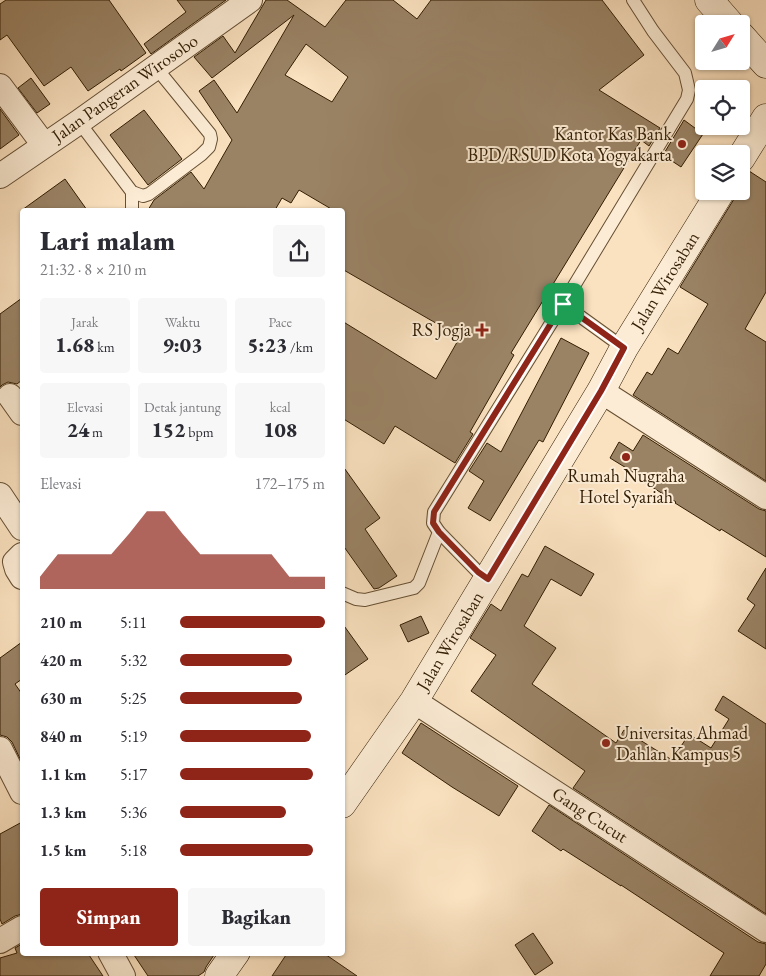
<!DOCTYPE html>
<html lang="id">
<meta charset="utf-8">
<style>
body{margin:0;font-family:"EB Garamond",serif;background:#f7f7f7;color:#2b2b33;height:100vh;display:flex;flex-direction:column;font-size:19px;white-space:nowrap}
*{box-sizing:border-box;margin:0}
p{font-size:16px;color:#7c7c81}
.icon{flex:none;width:28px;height:28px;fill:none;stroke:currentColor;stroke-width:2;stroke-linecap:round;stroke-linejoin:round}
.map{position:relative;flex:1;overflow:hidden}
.details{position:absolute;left:20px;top:208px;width:325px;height:748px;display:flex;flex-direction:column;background:#fff;border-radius:5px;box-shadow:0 1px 4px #0004}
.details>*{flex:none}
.needle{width:32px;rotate:53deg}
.tools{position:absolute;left:695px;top:15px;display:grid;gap:10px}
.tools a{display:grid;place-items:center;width:55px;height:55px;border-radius:5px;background:#fff;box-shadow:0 1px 4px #0004;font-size:25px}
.pin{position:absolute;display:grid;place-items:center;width:42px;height:42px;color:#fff;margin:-21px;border-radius:10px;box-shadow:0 2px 8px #0006}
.round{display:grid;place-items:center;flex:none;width:52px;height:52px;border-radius:5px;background:#f7f7f7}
.headline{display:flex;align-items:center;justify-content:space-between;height:85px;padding:0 20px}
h1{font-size:28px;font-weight:800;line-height:38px}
.stats{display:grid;grid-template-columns:repeat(3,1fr);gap:8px;height:85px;padding:5px 20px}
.stats div{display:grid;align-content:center;border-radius:5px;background:#f7f7f7;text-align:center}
.stats b{font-size:21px;font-weight:800}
.stats small{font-size:14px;font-weight:400}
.stats p{font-size:14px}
.chart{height:140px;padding:10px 20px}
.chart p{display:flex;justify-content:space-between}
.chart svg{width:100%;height:90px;margin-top:5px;fill:#8f2418;opacity:.7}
.cta{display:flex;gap:10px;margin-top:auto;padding:10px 20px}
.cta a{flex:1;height:58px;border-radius:5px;background:#8f2418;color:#fff;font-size:20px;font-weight:800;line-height:58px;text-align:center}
.cta a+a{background:#f7f7f7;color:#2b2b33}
ul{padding:0 20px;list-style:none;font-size:16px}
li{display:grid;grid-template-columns:80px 60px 1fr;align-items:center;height:38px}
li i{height:12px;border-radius:6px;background:#8f2418}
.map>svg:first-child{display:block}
.building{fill:#9a8365;stroke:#331e04;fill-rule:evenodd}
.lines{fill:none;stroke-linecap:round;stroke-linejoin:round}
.lane-casing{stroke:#654f33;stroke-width:14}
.street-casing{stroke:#654f33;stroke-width:26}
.secondary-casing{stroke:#331e04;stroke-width:29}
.lane{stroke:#fcecd5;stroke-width:12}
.street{stroke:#fcecd5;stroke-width:24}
.secondary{stroke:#fcecd5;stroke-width:28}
.route-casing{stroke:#fff;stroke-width:10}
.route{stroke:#8f2418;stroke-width:6}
.poi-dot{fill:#8f2418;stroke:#fcecd5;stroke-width:2}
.labels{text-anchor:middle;stroke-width:4;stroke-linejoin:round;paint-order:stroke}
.street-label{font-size:18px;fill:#331e04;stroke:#fcecd5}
.poi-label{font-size:18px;fill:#331e04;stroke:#fcecd5;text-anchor:end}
</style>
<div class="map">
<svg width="766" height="976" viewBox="0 0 766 976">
<rect width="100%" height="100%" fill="#fae1bf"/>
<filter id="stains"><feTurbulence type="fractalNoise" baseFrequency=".004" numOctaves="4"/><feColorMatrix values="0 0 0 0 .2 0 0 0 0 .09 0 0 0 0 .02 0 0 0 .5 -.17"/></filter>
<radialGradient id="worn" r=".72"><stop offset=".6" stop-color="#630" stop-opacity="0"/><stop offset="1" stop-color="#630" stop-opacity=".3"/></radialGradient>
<!-- building -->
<g class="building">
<polygon points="6,0 109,0 146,53 121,71 120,69 88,91 71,67 44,86 7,35 0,40 0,4"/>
<polygon points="177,0 226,0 151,54 144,44 186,12"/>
<path d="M266 0H287L325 27 346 0H393L417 19 431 0H602L644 55 599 90 660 128 649 146 641 140 511 353 514 355 470 432 473 434 455 463 395 426 384 444 342 418V321L436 379 460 337 342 269V210H333L299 190 291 203 282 198 275 210H148L154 200 191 172 204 189 232 140 199 91 214 80 237 113 294 15 212 78 194 57 223 36 235 53ZM306 44 348 77 332 102 285 75Z"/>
<polygon points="31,78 50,104 37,113 18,88"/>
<polygon points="0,109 19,135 0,149"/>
<polygon points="144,110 182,159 148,185 110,135"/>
<polygon points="684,120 703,134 681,167 663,155"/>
<polygon points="749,171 766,182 766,292 745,329 766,342 766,481 633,395 647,372 652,375 668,348 678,354 708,304 680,287 734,199 737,191 741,191 741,180 746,172"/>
<polygon points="65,179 87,210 22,210"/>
<polygon points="22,298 22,380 17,384 8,382 2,385 0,387 0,314"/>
<polygon points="561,338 589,353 543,442 539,440 490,521 468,508 484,481 469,471 487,443 501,452"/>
<polygon points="643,435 759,509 766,511 766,557 721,529 720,531 675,503 676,502 639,479 641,477 610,458 619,442 633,451"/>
<polygon points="342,465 380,518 365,529 397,576 379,588 374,589 342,544"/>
<polygon points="545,546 594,574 581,596 551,579 524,626 556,648 532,684 616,743 624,730 672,760 689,734 711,748 729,719 715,710 723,696 766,724 766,914 573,788 585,771 471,691 496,655 470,638 491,604 501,611 522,574 528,577"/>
<polygon points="766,568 766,649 738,631 755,605 747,599"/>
<polygon points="421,616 429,633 408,642 400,625"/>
<polygon points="342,623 368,659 342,677"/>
<polygon points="22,642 22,679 15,684 22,694 22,763 12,742 7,737 0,735 0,658"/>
<polygon points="421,723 518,786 499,816 452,787 402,753"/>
<polygon points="549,805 758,942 766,944 766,964 759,976 710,976 724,953 621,885 621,886 563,849 561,851 532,831"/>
<polygon points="22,822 22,914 15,916 2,924 0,919 0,834"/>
<polygon points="533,933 553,963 535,975 515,945"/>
<polygon points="22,944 22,952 87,952 103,976 0,976 0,958 17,953 15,948"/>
<polygon points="132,952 216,952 206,967 204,972 198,976 148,976"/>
<polygon points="288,952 322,952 357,976 272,976"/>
</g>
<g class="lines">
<!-- lane casing -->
<g class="lane-casing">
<g id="lane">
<polyline points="79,122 132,192 143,196 149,194 201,155 209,147 211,139 210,134 162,75 153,68"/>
<polyline points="132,192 132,210"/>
<polyline points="563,304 624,348"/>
<polyline points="488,579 478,572 439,532 433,523 434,512 563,304 687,99 689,90 685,73 653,31 633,0"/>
<polyline points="342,593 356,599 365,600 414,588 419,583 439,532"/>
</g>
</g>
<!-- street casing -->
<g class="street-casing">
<g id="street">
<polyline points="0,86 44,145"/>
<polyline points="0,176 79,122 250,0"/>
<polyline points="601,391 766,497"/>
<polyline points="10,396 22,413"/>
<polyline points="0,495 22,528"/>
<polyline points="22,555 15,562 17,569 22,577"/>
<polyline points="414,701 766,930"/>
<polyline points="0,749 22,792"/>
<polyline points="0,941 22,928"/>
<polyline points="110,952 123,976"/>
</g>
</g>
<!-- secondary casing -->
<g class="secondary-casing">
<g id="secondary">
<polyline points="709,0 730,24"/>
<polyline points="741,36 766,64"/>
<polyline points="741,158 766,118"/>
<polyline points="342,804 414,701 601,391 624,348 721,191"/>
<polyline points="219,976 236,952"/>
</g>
</g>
<!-- lane -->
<use href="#lane" class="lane"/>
<!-- street -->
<use href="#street" class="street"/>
<!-- secondary -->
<use href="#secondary" class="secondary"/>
</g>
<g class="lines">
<!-- route casing -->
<g class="route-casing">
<polygon id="route" points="563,304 624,348 601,391 488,579 478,572 439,532 433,523 434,512"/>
</g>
<!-- route -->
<use href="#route" class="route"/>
</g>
<!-- markers -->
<g class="poi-dot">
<circle cx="682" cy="144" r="5"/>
<path d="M479.5 322.5h5v5h5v5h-5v5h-5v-5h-5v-5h5z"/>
<circle cx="626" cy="457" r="5"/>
<circle cx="606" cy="743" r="5"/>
</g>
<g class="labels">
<!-- street labels -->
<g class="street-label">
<text transform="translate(125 88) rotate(-35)" y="6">Jalan Pangeran Wirosobo</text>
<text transform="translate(665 281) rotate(-58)" y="6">Jalan Wirosaban</text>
<text transform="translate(450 641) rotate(-59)" y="6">Jalan Wirosaban</text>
<text transform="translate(590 815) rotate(33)" y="6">Gang Cucut</text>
</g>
<!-- poi labels -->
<g class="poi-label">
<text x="672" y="140">Kantor Kas Bank<tspan x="672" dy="21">BPD/RSUD Kota Yogyakarta</tspan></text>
<text x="471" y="336">RS Jogja</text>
<text x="626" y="482" text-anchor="middle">Rumah Nugraha<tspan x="626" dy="21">Hotel Syariah</tspan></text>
<text x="616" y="739" text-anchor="start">Universitas Ahmad<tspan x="616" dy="21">Dahlan Kampus 5</tspan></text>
</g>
</g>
<rect width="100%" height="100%" filter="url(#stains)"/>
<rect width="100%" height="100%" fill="url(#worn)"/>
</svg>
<div class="tools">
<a><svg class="needle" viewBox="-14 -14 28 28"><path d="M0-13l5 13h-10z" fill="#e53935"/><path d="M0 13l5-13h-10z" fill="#7c7c81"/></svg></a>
<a><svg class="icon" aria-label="locate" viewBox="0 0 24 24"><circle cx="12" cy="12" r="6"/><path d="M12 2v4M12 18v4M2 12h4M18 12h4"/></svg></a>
<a><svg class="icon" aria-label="layers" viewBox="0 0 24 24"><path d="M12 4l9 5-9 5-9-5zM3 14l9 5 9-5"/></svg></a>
</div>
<div class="pin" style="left:563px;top:304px;background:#1e9e55"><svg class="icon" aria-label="arrive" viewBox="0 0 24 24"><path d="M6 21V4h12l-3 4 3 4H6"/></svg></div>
<section class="details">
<div class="headline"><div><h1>Lari malam</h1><p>21:32 · 8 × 210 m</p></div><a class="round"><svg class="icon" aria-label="share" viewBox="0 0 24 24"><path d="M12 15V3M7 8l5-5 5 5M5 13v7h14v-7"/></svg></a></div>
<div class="stats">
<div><p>Jarak</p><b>1.68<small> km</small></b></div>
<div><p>Waktu</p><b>9:03</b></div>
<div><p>Pace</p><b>5:23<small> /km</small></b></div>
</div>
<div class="stats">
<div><p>Elevasi</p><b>24<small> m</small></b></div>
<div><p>Detak jantung</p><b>152<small> bpm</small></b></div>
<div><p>kcal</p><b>108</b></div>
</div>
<div class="chart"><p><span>Elevasi</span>172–175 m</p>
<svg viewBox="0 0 160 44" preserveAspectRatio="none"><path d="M0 44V38L10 27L20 27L30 27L40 27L50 17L60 6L70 6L80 17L90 27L100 27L110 27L120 27L130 27L140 38L150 38L160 38V44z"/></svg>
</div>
<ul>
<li><b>210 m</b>5:11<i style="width:100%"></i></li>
<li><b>420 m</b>5:32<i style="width:77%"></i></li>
<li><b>630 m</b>5:25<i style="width:84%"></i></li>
<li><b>840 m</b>5:19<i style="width:90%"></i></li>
<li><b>1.1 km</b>5:17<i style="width:92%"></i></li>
<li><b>1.3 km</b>5:36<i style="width:73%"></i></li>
<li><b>1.5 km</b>5:18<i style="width:92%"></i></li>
</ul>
<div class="cta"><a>Simpan</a><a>Bagikan</a></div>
</section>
</div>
